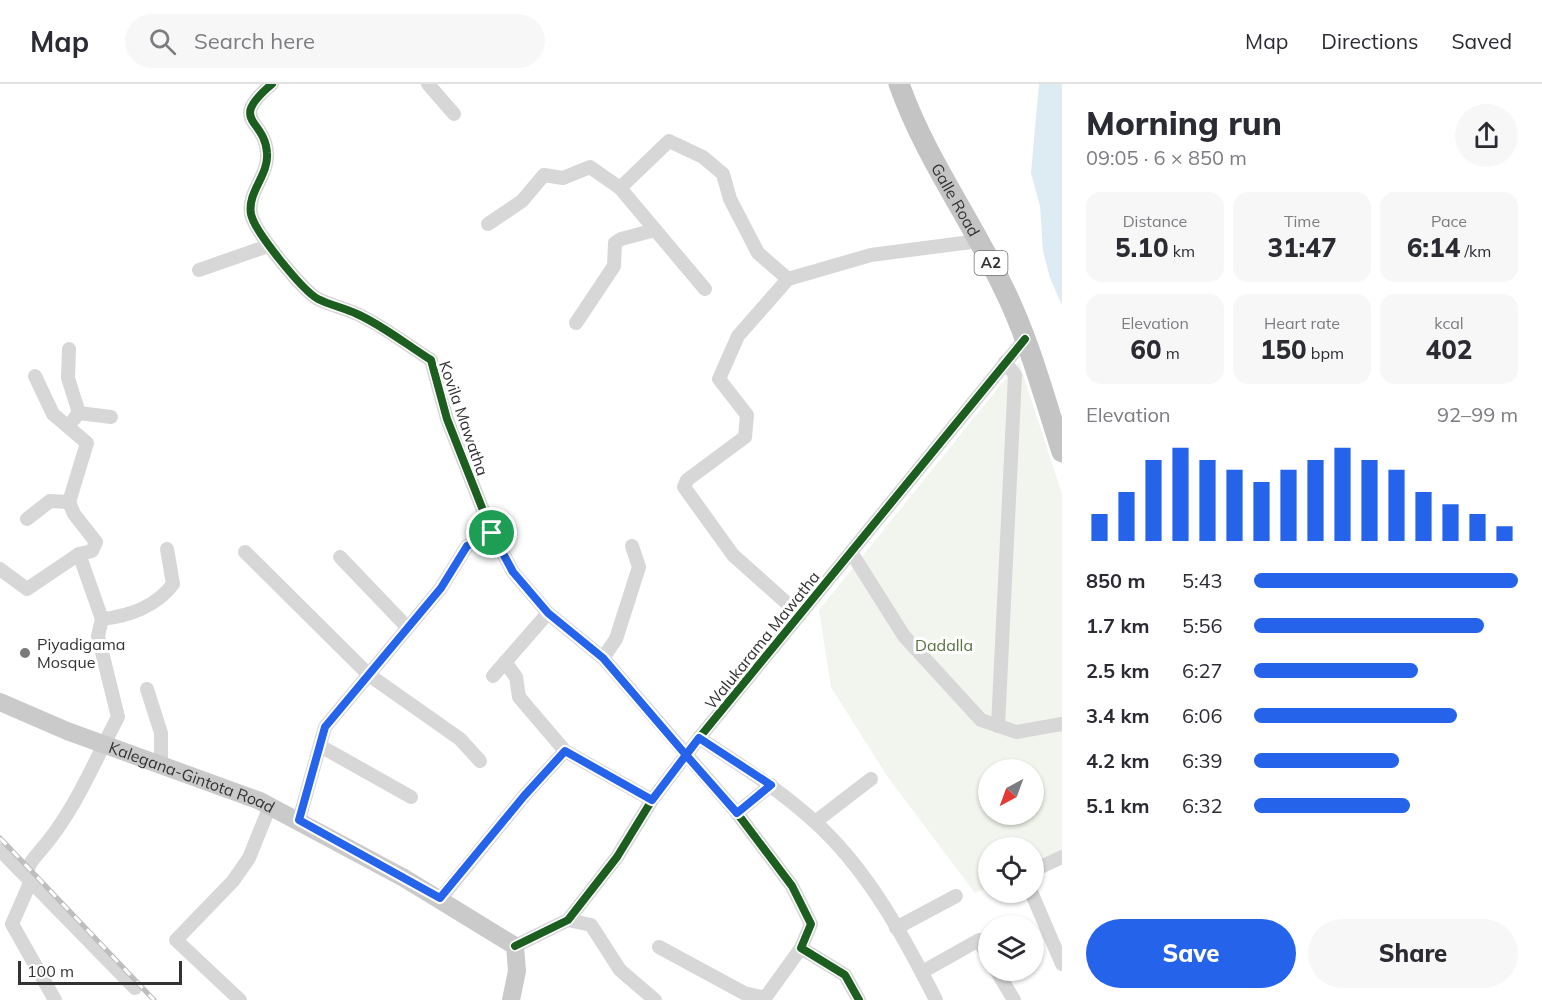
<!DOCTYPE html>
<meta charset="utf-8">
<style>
body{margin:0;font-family:Mulish,sans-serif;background:#f7f7f7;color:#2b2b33;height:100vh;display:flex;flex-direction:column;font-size:22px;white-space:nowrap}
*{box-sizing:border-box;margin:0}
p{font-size:20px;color:#7c7c81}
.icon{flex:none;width:33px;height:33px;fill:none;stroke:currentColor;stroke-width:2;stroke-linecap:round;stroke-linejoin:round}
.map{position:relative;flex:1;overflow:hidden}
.drawer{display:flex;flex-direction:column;background:#fff;width:480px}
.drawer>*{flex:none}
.needle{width:39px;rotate:221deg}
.fabs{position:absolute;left:978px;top:675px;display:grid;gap:12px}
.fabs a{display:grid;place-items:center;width:66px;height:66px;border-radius:50%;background:#fff;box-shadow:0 2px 4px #0004;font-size:30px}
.scale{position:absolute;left:18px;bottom:15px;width:164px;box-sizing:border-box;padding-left:6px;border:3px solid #333;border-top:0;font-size:16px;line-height:21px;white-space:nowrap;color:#333;-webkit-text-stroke:4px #fff;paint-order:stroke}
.pin{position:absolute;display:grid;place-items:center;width:51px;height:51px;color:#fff;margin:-26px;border:3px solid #fff;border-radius:50%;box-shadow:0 2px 6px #0007}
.round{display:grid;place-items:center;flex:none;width:63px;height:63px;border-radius:32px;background:#f7f7f7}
.overview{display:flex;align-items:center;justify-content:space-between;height:102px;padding:0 24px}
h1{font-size:33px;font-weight:800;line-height:45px}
.figures{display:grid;grid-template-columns:repeat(3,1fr);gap:9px;height:102px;padding:6px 24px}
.figures div{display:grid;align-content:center;border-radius:15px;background:#f7f7f7;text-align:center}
.figures b{font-size:26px;font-weight:800}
.figures small{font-size:16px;font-weight:400}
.figures p{font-size:16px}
.chart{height:168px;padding:12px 24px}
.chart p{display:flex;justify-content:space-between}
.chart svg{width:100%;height:108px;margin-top:6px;stroke:#2563eb;stroke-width:6}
.primary-button{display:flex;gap:12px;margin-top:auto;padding:12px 24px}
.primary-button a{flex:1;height:69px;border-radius:36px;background:#2563eb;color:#fff;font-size:24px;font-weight:800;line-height:69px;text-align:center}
.primary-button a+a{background:#f7f7f7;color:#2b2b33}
ul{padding:0 24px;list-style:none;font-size:20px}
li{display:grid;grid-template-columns:96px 72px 1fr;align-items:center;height:45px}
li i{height:15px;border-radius:8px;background:#2563eb}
header{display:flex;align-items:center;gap:36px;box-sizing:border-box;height:84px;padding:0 30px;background:#fff;border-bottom:2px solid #e1e1e2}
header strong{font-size:28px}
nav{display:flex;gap:33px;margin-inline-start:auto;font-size:21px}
.search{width:420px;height:54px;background:#f7f7f7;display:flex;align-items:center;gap:15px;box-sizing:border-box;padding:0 21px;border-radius:33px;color:#7c7c81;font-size:22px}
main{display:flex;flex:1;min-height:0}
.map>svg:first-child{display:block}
.green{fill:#f1f5ed;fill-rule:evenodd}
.water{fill:#ddebf3}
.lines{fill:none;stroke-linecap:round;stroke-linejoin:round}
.minor{stroke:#d7d7d7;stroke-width:14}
.major{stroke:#cacaca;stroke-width:18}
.highway{stroke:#c4c4c4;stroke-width:21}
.rail-casing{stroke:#bebebe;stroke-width:5}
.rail{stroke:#fff;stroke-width:3;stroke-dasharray:9;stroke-linecap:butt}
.cycleway-casing{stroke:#fff;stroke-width:11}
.cycleway{stroke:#1b5e20;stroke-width:8}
.route-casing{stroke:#fff;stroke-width:12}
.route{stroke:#2563eb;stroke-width:8}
.poi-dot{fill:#7a7a7a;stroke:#fff;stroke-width:2}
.labels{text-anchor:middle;stroke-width:6;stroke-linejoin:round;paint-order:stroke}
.shield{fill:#fff;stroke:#707070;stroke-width:1.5}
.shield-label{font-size:15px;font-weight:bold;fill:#333}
.street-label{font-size:16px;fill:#333;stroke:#fff}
.poi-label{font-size:16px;fill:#333;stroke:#fff;text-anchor:start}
.park-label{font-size:16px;fill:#56703f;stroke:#fff}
</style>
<header>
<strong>Map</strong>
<div class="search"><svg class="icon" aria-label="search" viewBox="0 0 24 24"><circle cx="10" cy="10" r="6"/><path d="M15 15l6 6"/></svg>Search here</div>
<nav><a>Map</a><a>Directions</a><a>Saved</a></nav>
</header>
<main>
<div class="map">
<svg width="1062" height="916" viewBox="0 0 1062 916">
<rect width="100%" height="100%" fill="#fff"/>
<!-- green -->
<path class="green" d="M1019 278 1062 410V771L1034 784V764H988V803L975 809 887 692 831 603 819 526ZM988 686H1034V730H988Z"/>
<!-- water -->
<polygon class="water" points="1039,0 1062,0 1062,221 1050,194 1043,167 1040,122 1031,89"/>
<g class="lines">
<!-- minor -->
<g class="minor">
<path d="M272 0C227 38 265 34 267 69 269 91 247 108 251 130 254 147 303 207 318 215 330 221 344 224 357 230 382 241 407 261 431 276L447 335 492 449 513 488 548 529 603 574 737 729 792 802 811 840 801 864 845 891 859 916"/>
<polyline points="428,0 454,30"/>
<polyline points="620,104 705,205"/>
<polyline points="488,140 522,117 544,91 563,94 590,83 620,104 669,57 703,73 723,90 730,115 758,169 788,195"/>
<polyline points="199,186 268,162"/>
<polyline points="576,239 614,182 615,159 621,155 655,146"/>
<polyline points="69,265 68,294 79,329"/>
<polyline points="74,335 79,329 111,333"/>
<polyline points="27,435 50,417 69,418 87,359 53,330 35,292"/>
<polyline points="245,468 369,591 460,655 480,677"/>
<polyline points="851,468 904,552 981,636 1016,648 1062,640"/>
<polyline points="340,473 407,543"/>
<polyline points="0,485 27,505 79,470"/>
<polyline points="800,531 733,471 684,403 687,396 745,353 747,331 719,295 738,252 788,195 871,171 979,157"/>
<path d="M102 535C129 532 157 522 173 500L167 465"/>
<polyline points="603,574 616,555 639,483 632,462"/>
<polyline points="505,578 516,593 519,613 565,667 652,716"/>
<polyline points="493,592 548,529"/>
<polyline points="147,605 161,649 161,680"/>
<polyline points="998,642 1015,291 1005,278"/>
<path d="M699 654C739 680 779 705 815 738 868 786 904 853 936 916"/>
<polyline points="322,663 411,713"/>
<polyline points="737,729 771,701"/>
<polyline points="299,736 325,643 441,504 467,462 492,449"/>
<polyline points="815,738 871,695"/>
<polyline points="0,766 135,904"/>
<polyline points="1034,786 1062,773"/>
<polyline points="1032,810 1062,880"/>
<polyline points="440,815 524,712 565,667"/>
<polyline points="568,836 591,841 620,886 655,916"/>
<polyline points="896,844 956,812"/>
<polyline points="515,862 568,836 617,773 652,716 699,654 1025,255"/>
<polyline points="659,863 744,909 765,914 801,864"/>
<polyline points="996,886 1014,916"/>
<polyline points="922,888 979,856 988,873"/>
<path d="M55 916 12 840 30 799C24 784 30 779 40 767 74 729 94 678 118 633L98 552 102 535 79 470 92 467 96 458 74 430 69 418"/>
<polyline points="240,916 176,856 233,797 249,774 270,722"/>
</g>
<!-- major -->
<path class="major" id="s1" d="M0 618 67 647 260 717 404 794 515 862 517 887 511 916"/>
<!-- highway -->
<path class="highway" id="s2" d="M899 0C925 73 970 134 1003 203 1029 255 1044 313 1062 368"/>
<!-- rail casing -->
<g class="rail-casing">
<polyline id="rail" points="0,754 154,916"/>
</g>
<!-- rail -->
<use href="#rail" class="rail"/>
<!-- cycleway casing -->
<g class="cycleway-casing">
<g id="cycleway">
<path d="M272 0C227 38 265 34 267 69 269 91 247 108 251 130 254 147 303 207 318 215 330 221 344 224 357 230 382 241 407 261 431 276L447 335 492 449 513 488 548 529 603 574 737 729 792 802 811 840 801 864 845 891 859 916"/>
<polyline points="515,862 568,836 617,773 652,716 699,654 1025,255"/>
</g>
</g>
<!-- cycleway -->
<use href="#cycleway" class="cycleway"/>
</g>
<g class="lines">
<!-- route casing -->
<g class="route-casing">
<polyline id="route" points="492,449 467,462 441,504 325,643 299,736 440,814 524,712 565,667 652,716 686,671 737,729 771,701 699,654 686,671 603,574 548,529 513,488 492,449"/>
</g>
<!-- route -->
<use href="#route" class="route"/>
</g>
<!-- markers -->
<circle class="poi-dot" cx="25" cy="569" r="6"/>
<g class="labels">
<!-- shield labels -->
<rect class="shield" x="974.5" y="167" width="33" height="24" rx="4.5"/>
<g class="shield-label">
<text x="991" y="184">A2</text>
</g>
<!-- street labels -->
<g class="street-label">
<text dy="6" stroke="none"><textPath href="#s2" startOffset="129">Galle Road</textPath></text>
<text transform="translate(464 334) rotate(71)" y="6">Kovila Mawatha</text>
<text transform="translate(762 556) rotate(-51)" y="6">Walukarama Mawatha</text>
<text dy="6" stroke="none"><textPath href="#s1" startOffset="206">Kalegana-Gintota Road</textPath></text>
</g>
<!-- poi labels -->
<g class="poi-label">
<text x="37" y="566">Piyadigama<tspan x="37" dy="18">Mosque</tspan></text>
</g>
<!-- park labels -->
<g class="park-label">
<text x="944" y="567">Dadalla</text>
</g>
</g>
</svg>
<div class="fabs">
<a><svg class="needle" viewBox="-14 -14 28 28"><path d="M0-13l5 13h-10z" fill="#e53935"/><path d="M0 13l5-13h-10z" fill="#7c7c81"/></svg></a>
<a><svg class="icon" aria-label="locate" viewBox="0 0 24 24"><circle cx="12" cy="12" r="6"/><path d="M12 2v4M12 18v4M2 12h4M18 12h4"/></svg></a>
<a><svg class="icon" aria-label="layers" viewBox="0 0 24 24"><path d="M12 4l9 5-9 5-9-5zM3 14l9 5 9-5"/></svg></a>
</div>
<div class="scale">100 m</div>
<div class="pin" style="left:492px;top:449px;background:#1e9e55"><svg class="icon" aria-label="arrive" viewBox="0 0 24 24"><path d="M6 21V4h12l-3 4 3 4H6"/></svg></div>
</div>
<section class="drawer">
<div class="overview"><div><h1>Morning run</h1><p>09:05 · 6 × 850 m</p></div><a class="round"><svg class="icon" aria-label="share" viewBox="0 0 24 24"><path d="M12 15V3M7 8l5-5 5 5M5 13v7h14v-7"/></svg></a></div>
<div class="figures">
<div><p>Distance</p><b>5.10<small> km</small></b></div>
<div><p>Time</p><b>31:47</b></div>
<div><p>Pace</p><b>6:14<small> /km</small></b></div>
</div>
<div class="figures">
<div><p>Elevation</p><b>60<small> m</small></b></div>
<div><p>Heart rate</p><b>150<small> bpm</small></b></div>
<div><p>kcal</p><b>402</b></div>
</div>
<div class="chart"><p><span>Elevation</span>92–99 m</p>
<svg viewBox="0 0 160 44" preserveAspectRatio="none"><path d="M5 44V33M15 44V24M25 44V11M35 44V6M45 44V11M55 44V15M65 44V20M75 44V15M85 44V11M95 44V6M105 44V11M115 44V15M125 44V24M135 44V29M145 44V33M155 44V38"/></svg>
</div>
<ul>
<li><b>850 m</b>5:43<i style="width:100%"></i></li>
<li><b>1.7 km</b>5:56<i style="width:87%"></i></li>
<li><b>2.5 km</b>6:27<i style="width:62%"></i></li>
<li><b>3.4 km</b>6:06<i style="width:77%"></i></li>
<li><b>4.2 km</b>6:39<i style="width:55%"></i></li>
<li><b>5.1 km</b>6:32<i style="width:59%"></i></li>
</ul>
<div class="primary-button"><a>Save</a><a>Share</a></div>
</section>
</main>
